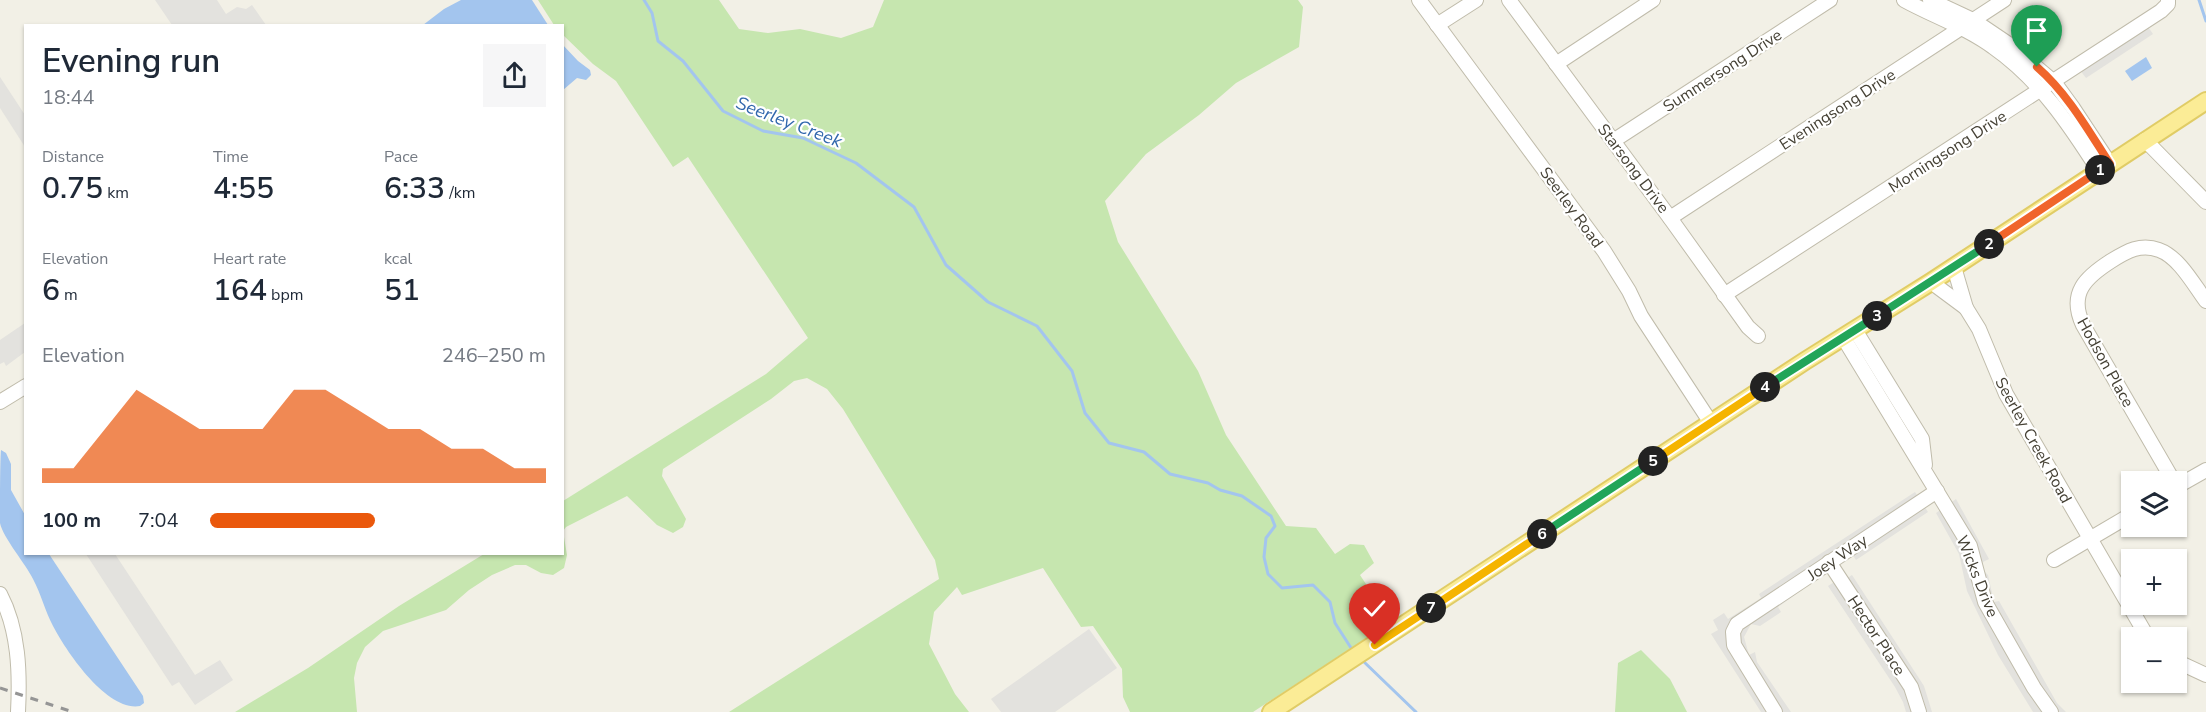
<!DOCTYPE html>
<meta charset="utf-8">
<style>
body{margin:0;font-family:"Nunito Sans",sans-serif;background:#f6f6f7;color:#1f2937;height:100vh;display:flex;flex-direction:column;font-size:22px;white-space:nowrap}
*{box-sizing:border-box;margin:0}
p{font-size:20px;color:#747a83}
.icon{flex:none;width:33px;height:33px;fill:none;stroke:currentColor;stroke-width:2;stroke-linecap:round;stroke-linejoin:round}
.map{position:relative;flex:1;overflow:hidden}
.sheet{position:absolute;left:24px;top:24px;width:540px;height:531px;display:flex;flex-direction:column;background:#fff;border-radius:0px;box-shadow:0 2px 4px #0004}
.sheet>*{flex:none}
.fabs{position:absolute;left:2121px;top:471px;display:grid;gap:12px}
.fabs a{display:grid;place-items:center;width:66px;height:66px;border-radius:0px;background:#fff;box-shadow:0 2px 4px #0004;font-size:30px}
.pin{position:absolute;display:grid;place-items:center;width:51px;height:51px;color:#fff;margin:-62px -26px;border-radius:50% 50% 50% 0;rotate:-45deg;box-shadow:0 0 6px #0007}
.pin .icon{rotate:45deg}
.km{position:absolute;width:30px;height:30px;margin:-15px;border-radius:50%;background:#222;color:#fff;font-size:16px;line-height:30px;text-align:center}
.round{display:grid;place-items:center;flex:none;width:63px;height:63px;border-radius:0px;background:#f6f6f7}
.headline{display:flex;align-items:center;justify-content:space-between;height:102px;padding:0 18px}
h1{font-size:33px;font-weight:600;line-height:45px}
.metrics{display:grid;grid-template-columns:repeat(3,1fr);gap:9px;height:102px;padding:6px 18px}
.metrics div{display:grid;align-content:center}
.metrics b{font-size:30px;font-weight:600}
.metrics small{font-size:16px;font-weight:400}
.metrics p{font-size:16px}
.chart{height:168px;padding:12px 18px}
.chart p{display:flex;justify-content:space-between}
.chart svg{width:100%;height:108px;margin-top:6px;fill:#ea580c;opacity:.7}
ul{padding:0 18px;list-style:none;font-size:20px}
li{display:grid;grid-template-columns:96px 72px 1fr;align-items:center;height:45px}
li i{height:15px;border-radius:8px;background:#ea580c}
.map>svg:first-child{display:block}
.green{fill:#c6e6af}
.parking{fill:#e3e2de}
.water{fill:#a3c5ee}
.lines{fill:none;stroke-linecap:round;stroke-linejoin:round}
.stream{stroke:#a3c5ee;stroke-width:3}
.minor-casing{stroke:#c0bcab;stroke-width:16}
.major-casing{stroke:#e0cc66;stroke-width:20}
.minor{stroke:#fff;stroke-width:14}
.major{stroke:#fbec96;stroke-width:16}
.rail{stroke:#959595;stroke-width:3;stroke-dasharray:8 8;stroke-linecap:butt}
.split-1-casing{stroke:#fff;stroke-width:12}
.split-2-casing{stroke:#fff;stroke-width:12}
.split-3-casing{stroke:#fff;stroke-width:12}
.split-4-casing{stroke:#fff;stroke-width:12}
.split-5-casing{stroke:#fff;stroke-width:12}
.split-6-casing{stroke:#fff;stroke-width:12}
.split-7-casing{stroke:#fff;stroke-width:12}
.split-8-casing{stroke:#fff;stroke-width:12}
.split-1{stroke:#f0652b;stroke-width:8}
.split-2{stroke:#f0652b;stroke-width:8}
.split-3{stroke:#22a559;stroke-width:8}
.split-4{stroke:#22a559;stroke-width:8}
.split-5{stroke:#f5b400;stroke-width:8}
.split-6{stroke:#22a559;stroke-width:8}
.split-7{stroke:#f5b400;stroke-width:8}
.split-8{stroke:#f5b400;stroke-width:8}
.labels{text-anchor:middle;stroke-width:4.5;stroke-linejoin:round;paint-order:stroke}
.street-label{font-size:16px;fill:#454135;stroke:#fff}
.water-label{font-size:18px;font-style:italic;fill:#3268ad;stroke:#fff}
</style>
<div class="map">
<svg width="2206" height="712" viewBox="0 0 2206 712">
<rect width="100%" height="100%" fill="#f2f0e6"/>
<!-- green -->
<g class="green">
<polygon points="538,0 719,0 739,29 768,33 800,29 841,38 873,27 884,0 1298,0 1303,7 1299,47 1236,83 1199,115 1146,154 1105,201 1118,242 1198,371 1226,435 1286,526 1316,528 1335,554 1350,544 1364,545 1374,563 1360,575 1391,622 1253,712 1130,712 1123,697 1122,669 1093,626 1081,627 1043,568 962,595 957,587 934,612 929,644 955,694 969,712 729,712 939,579 935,560 843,409 827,389 807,378 794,381 771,399 663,469 662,476 686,519 683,527 673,533 657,525 627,496 566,527 563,531 567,555 564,568 553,575 541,573 526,565 515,565 492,575 469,590 446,610 383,631 365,647 357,663 354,678 357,712 235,712 308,668 399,606 484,554 562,554 563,501 766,374 808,338 688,157 673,167 616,81 593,64 563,35 562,26 554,25"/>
<polygon points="1641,650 1670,679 1687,712 1615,712 1618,663"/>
</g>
<!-- parking -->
<g class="parking">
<polygon points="155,0 217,0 226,14 237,7 246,9 252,5 266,25 172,25"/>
<polygon points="2141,17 2153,34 2086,78 2073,61"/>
<polygon points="0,77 25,115 25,147 0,108"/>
<polygon points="25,323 25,352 6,366 4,362 0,364 0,340"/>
<polygon points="1915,492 1928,512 1856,560 1852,554 1778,607 1781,612 1760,626 1751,624 1744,637 1749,655 1755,652 1757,662 1791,712 1761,712 1711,634 1718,630 1713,620 1724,613 1728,619 1761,598 1759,594"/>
<polygon points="1956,499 1989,559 1983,562 1983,570 1988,575 1994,602 1999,601 2057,703 2066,712 2033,712 1998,655 1967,591 1959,554 1936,513"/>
<polygon points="86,554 115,554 195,675 220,660 233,680 195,705 179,682 172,686"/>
<polygon points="1852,575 1924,686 1932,712 1906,712 1903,702 1895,687 1828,586 1836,581 1846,579"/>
<polygon points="1089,629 1117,668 1055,712 1001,712 991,699"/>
</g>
<!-- water -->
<g class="water">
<polygon points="461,0 532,0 548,25 423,25 444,9"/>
<polygon points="562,44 578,61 590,70 591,75 586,80 577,78 563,90"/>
<polygon points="2146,57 2152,68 2132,81 2125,71"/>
<path d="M1 450 6 453 11 464V490L25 515 26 554H49L143 696 144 703 140 706C107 712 66 651 53 626 45 611 41 594 33 579 26 564 3 538 0 523 0 513 0 458 1 450Z"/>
</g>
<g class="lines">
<!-- stream -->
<g class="stream">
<polyline points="644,0 652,13 658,41 683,61 723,111 763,131 803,138 856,163 914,207 946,265 988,302 1037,326 1072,371 1085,413 1109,443 1144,452 1170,474 1208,483 1220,490 1242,496 1271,516 1275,526 1266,538 1264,557 1268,574 1282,588 1313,585 1330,602 1335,623 1353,651"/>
<polyline points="2199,0 2206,21"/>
<polyline points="1362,660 1416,712"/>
</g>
<!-- minor casing -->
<g class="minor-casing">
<g id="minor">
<polyline points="1419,0 1604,251 1629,291 1641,316 1711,423"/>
<polyline points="1509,0 1670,218 1748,327 1758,336"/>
<path d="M1904 0C1933 16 1966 27 1993 47 2039 79 2069 124 2099 171"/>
<polyline points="1930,0 1973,20 2010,45 2054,82 2073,108 2110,164"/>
<polyline points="1437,25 1476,0"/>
<polyline points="1556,64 1653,0"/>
<polyline points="2145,140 2206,202"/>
<polyline points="1613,141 1830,0"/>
<polyline points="1670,218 2004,0"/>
<polyline points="1954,267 1966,308 1979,329 2006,394 2148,638"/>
<polyline points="1931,282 1966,308"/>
<polyline points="1724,295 2161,11 2168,4 2168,0"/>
<polyline points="1855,330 1922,439 1925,465"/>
<polyline points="1843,337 1970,546 1985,602 2034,688 2051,712"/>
<polyline points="0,402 26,386"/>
<path d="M2174 482 2083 325C2068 293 2086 277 2111 261 2127 251 2141 243 2159 250 2179 257 2194 285 2206 301"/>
<polyline points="2176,487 2206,470"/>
<polyline points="2054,560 2132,514"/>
<polyline points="1829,562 1911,687 1919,712"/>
<path d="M0 594C19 630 20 673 18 712"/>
<polyline points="2176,661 2206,675"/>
<polyline points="1775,712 1734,645 1733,632 1737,624 1937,491"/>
</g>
</g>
<!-- major casing -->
<g class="major-casing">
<polyline id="major" points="1271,712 1805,361 1931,282 2206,101"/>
</g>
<!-- minor -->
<use href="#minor" class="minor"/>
<!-- major -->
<use href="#major" class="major"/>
<!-- rail -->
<polyline class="rail" points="0,688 73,712"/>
</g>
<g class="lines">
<!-- split-1 casing -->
<g class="split-1-casing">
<path id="split-1" d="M2037 67C2068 94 2088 130 2110 164L2100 170"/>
</g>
<!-- split-2 casing -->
<g class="split-2-casing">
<polyline id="split-2" points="1989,244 2100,170"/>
</g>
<!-- split-3 casing -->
<g class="split-3-casing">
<polyline id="split-3" points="1877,316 1989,244"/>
</g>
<!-- split-4 casing -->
<g class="split-4-casing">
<polyline id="split-4" points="1765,387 1877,316"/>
</g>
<!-- split-5 casing -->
<g class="split-5-casing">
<polyline id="split-5" points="1653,461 1765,387"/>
</g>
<!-- split-6 casing -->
<g class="split-6-casing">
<polyline id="split-6" points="1542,534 1653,461"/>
</g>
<!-- split-7 casing -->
<g class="split-7-casing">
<polyline id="split-7" points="1431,608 1542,534"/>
</g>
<!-- split-8 casing -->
<g class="split-8-casing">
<polyline id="split-8" points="1375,645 1431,608"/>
</g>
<!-- split-1 -->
<use href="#split-1" class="split-1"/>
<!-- split-2 -->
<use href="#split-2" class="split-2"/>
<!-- split-3 -->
<use href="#split-3" class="split-3"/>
<!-- split-4 -->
<use href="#split-4" class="split-4"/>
<!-- split-5 -->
<use href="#split-5" class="split-5"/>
<!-- split-6 -->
<use href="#split-6" class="split-6"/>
<!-- split-7 -->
<use href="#split-7" class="split-7"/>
<!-- split-8 -->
<use href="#split-8" class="split-8"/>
</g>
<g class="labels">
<!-- street labels -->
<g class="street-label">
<text transform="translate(1722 70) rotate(-33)" y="6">Summersong Drive</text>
<text transform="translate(1837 109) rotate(-33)" y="6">Eveningsong Drive</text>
<text transform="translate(1947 151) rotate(-33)" y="6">Morningsong Drive</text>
<text transform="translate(1634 168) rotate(53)" y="6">Starsong Drive</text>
<text transform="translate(1572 207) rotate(54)" y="6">Seerley Road</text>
<text transform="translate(2106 362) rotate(61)" y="6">Hodson Place</text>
<text transform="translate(2034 440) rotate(61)" y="6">Seerley Creek Road</text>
<text transform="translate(1837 557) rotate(-34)" y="6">Joey Way</text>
<text transform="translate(1978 576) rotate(68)" y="6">Wicks Drive</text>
<text transform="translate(1877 635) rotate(57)" y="6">Hector Place</text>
</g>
<!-- water labels -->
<g class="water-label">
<text transform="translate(789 122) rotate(21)" y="6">Seerley Creek</text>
</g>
</g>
</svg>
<div class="fabs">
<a><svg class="icon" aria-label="layers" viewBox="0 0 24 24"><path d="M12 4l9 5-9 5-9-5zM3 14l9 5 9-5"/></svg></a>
<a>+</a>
<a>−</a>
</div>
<div class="pin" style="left:2037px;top:67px;background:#1e9e55"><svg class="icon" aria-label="arrive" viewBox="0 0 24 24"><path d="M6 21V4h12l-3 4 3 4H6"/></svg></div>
<div class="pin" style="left:1375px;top:645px;background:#d93025"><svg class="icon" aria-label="check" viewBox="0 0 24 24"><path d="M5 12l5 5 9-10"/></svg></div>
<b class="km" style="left:2100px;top:170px">1</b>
<b class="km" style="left:1989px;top:244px">2</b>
<b class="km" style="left:1877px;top:316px">3</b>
<b class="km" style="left:1765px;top:387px">4</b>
<b class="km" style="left:1653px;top:461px">5</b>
<b class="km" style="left:1542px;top:534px">6</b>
<b class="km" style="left:1431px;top:608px">7</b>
<section class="sheet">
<div class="headline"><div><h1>Evening run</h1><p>18:44</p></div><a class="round"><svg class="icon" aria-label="share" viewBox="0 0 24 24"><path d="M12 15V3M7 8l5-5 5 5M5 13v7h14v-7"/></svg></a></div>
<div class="metrics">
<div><p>Distance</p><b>0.75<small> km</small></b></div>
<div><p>Time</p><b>4:55</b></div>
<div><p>Pace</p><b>6:33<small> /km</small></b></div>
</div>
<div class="metrics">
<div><p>Elevation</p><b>6<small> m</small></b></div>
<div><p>Heart rate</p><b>164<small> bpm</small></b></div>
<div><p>kcal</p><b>51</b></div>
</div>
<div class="chart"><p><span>Elevation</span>246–250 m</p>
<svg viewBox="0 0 160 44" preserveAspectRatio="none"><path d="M0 44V38L10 38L20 22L30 6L40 14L50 22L60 22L70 22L80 6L90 6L100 14L110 22L120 22L130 30L140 30L150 38L160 38V44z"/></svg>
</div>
<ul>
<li><b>100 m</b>7:04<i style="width:49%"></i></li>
</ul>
</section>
</div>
